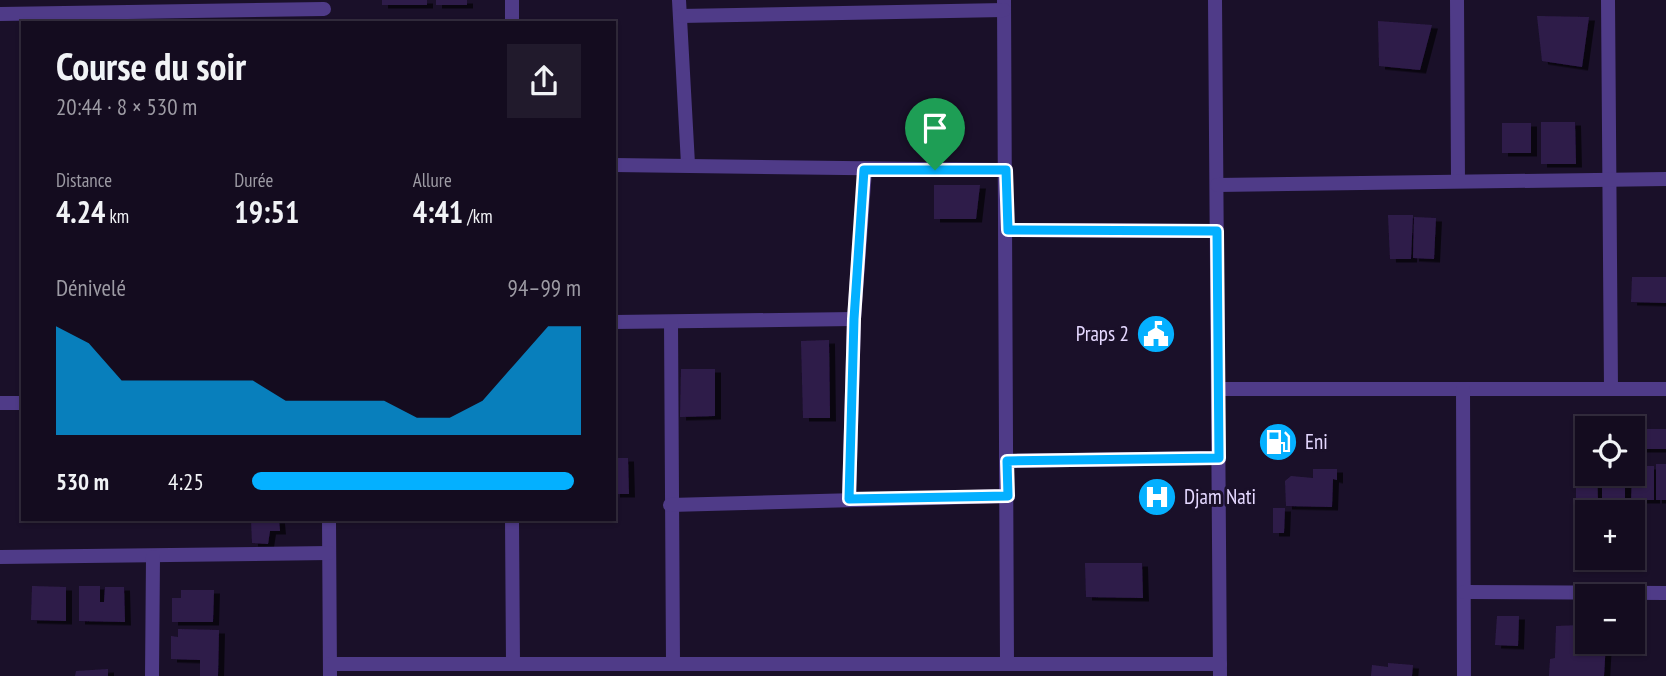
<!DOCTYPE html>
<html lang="fr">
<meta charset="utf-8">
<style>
body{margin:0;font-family:"PT Sans Narrow",sans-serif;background:#211a2c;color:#f1f3f6;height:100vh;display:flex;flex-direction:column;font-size:26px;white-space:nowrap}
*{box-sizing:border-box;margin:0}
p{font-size:23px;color:#9d9ba4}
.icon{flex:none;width:38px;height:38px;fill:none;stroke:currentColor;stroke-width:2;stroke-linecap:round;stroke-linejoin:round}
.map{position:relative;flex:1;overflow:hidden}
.side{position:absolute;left:21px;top:21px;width:595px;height:500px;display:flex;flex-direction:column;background:#140c1f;border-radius:0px;box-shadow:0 2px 5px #0004,0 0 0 2px #332c3d}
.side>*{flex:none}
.controls{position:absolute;left:1575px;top:416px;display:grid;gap:14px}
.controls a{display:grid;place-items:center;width:70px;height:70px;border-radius:0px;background:#140c1f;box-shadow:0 2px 5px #0004,0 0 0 2px #332c3d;font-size:35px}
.pin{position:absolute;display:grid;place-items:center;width:60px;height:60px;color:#fff;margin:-72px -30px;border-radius:50% 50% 50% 0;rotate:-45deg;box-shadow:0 0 7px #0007}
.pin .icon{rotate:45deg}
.round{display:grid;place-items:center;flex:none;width:74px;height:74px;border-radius:0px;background:#211a2c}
.overview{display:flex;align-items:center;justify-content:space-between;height:119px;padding:0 35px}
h1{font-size:38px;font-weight:700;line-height:52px}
.figures{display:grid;grid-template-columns:repeat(3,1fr);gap:10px;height:119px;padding:7px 35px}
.figures div{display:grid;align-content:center}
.figures b{font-size:30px;font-weight:700}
.figures small{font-size:19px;font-weight:400}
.figures p{font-size:19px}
.chart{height:196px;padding:14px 35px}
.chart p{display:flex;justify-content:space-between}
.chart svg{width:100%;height:126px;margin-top:7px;fill:#04b0ff;opacity:.7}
ul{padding:0 35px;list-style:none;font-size:23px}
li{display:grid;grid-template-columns:112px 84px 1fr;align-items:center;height:52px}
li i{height:18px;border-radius:9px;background:#04b0ff}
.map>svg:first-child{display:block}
.building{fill:#2f1c4a;filter:url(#shadow)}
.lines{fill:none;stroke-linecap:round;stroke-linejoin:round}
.minor{stroke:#4f3b88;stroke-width:14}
.route-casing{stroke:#fff;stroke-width:14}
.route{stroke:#04b0ff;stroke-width:9}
.labels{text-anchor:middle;stroke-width:6;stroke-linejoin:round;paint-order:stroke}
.poi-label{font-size:21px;fill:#e5d8ff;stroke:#1a1029;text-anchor:start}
</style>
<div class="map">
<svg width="1666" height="676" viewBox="0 0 1666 676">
<defs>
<filter id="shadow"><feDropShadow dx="6" dy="3.5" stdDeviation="0" flood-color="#0009"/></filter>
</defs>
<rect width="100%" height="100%" fill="#1a1029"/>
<!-- building -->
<g class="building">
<rect x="382" y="0" width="45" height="5"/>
<rect x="436" y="0" width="31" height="5"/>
<polygon points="1537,16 1589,17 1582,67 1542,61"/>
<polygon points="1378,21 1432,25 1420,70 1379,66"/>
<polygon points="1541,122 1575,122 1576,164 1541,164"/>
<rect x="1502" y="123" width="29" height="30"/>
<polygon points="934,185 980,185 976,219 934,219"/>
<polygon points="1388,215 1413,215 1411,259 1390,259"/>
<polygon points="1414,217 1436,218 1434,259 1413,258"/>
<polygon points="1632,277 1666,277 1666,303 1631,302"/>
<polygon points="829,340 830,418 803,418 801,341"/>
<polygon points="681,369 715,369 715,416 680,417"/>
<polygon points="1637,429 1666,429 1666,449 1638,449"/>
<polygon points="1576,453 1587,453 1587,474 1597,474 1598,501 1576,501"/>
<polygon points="614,458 628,458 629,494 614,494"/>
<rect x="1656" y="464" width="10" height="36"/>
<polygon points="1633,466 1654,466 1654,500 1631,500"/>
<polygon points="1313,469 1337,469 1337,480 1333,479 1332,507 1286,506 1285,481 1291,476 1313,478"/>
<rect x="1602" y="474" width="23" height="29"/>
<polygon points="1273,508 1285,508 1284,533 1273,533"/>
<polygon points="251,520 279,520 280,531 270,531 268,544 252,543"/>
<polygon points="1085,563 1142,563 1143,598 1086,597"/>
<polygon points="32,586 66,587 66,621 31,620"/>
<polygon points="79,586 100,586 100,602 104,602 105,587 124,587 125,622 79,621"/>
<polygon points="181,590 214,590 213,622 172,622 172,598 181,598"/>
<polygon points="1580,612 1587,612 1587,642 1606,642 1604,676 1549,676 1550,659 1555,658 1556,626 1582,625"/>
<polygon points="1497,616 1519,616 1518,646 1495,645"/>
<polygon points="178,629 219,630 218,676 200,676 200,660 171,659 171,636 178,637"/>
<polygon points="1388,663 1413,665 1412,676 1371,676 1372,665 1388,667"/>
<polygon points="108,669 108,676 75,676 76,671"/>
</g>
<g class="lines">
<!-- minor -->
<g class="minor">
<polyline points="679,0 688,164"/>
<polyline points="1004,0 1007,664"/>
<polyline points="1215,0 1220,676"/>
<polyline points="1457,0 1458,181"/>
<polyline points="1608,0 1611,389"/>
<polyline points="0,14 324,9"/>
<polyline points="680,16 1004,10"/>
<polyline points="512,23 512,0"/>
<polyline points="614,165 1006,170"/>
<polyline points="1217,185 1666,179"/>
<polyline points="1008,230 1217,231"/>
<polyline points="614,322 854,319"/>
<polyline points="671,322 673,663"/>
<polyline points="1218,389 1666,389"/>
<polyline points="1463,389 1464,676"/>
<polyline points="0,403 23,403"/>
<polyline points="1007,461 1219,458"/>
<polyline points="849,499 854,319 865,170"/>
<polyline points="670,505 1008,496"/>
<polyline points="329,520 330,676"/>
<polyline points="512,520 513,664"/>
<polyline points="0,557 329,553"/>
<polyline points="1464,592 1666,593"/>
<polyline points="330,664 1220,664"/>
<polyline points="152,676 153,557"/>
</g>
</g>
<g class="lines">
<!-- route casing -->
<g class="route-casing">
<polygon id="route" points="864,170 1006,170 1008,230 1217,231 1219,458 1007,461 1008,496 849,499 854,319"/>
</g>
<!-- route -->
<use href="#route" class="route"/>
</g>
<!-- icons -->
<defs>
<g id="civic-disc" transform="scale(2.0125)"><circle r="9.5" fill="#04b0ff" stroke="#1a1029"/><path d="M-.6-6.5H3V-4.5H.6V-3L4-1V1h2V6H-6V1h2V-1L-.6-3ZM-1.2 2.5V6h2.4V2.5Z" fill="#fff"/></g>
<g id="fuel-disc" transform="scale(2.0125)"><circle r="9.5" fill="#04b0ff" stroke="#1a1029"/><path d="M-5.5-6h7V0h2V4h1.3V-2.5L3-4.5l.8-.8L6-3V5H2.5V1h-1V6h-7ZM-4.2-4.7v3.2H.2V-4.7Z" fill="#fff"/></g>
<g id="hospital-disc" transform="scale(2.0125)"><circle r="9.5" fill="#04b0ff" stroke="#1a1029"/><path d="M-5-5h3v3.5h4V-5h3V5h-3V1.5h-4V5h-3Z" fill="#fff"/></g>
</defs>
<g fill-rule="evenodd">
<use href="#civic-disc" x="1156" y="334"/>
<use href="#fuel-disc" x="1278" y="442"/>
<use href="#hospital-disc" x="1157" y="497"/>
</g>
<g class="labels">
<!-- poi labels -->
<g class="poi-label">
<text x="1129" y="341" text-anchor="end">Praps 2</text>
<text x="1305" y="449">Eni</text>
<text x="1184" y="504">Djam Nati</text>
</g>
</g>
</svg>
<div class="controls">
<a><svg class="icon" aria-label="locate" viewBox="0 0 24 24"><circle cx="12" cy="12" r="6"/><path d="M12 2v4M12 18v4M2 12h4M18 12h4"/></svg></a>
<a>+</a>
<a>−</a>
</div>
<div class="pin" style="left:935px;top:170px;background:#1e9e55"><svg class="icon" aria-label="arrive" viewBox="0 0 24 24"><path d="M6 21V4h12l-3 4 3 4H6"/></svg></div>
<section class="side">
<div class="overview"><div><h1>Course du soir</h1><p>20:44 · 8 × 530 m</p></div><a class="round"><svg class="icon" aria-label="share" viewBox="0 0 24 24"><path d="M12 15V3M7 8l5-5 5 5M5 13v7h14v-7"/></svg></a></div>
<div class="figures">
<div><p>Distance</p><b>4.24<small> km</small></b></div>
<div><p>Durée</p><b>19:51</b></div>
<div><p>Allure</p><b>4:41<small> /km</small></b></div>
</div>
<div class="chart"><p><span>Dénivelé</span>94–99 m</p>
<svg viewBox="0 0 160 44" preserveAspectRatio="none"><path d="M0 44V6L10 12L20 25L30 25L40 25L50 25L60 25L70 32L80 32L90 32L100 32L110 38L120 38L130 32L140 19L150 6L160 6V44z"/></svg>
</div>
<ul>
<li><b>530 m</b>4:25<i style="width:98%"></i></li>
</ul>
</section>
</div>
